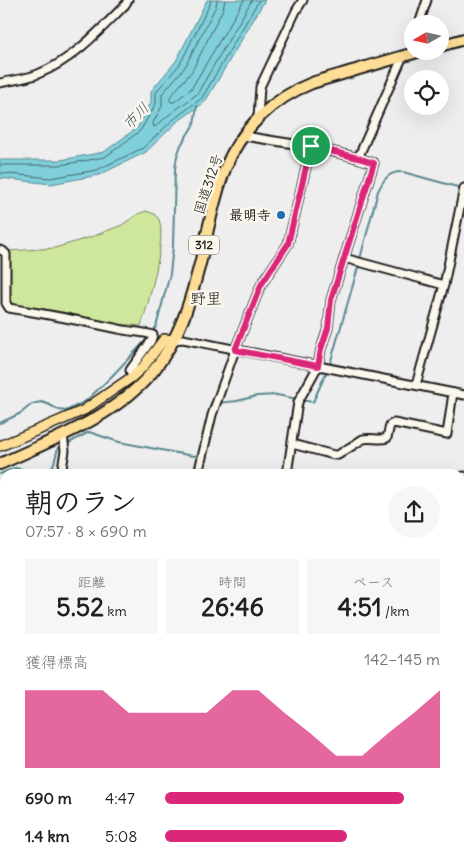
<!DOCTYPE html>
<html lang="ja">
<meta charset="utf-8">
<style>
body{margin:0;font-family:Delius,"Klee One",sans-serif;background:#f6f6f6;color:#202124;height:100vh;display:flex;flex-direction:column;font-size:19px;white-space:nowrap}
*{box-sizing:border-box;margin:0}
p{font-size:16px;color:#757577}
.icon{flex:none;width:28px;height:28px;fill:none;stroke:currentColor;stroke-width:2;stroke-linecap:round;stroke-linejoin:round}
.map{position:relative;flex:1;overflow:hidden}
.drawer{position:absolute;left:0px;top:469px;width:465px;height:396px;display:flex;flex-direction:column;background:#fff;border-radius:15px 15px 0 0;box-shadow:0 5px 20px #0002}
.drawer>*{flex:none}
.needle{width:32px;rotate:261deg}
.tools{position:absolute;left:404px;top:15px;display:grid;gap:10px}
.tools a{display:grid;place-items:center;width:45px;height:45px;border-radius:50%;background:#fff;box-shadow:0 5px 20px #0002;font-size:25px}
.pin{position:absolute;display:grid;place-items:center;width:42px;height:42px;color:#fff;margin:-21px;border:2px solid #fff;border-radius:50%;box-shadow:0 1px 5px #0007}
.round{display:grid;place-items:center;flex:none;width:52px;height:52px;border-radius:26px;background:#f6f6f6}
.head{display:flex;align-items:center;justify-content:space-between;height:85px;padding:0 25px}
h1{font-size:28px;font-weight:700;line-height:38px}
.metrics{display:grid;grid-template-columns:repeat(3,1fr);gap:8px;height:85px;padding:5px 25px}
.metrics div{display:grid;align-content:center;border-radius:0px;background:#f6f6f6;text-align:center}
.metrics b{font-size:25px;font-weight:700}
.metrics small{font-size:14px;font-weight:400}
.metrics p{font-size:14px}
.chart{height:140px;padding:10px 25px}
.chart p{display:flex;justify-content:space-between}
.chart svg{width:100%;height:90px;margin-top:5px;fill:#db2777;opacity:.7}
ul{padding:0 25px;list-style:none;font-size:16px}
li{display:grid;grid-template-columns:80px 60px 1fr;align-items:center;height:38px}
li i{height:12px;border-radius:6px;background:#db2777}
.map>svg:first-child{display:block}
.green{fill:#cfe79d;stroke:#76825c}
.water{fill:#80d0db;stroke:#58888f}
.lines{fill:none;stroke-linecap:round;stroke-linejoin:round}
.shore{stroke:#446468;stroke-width:1}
.stream{stroke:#58888f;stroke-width:2}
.minor-casing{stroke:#1c1c1c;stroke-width:11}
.major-casing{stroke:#1c1c1c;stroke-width:12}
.highway-casing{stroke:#1c1c1c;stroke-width:14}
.minor{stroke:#fbf7ec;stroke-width:7}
.major{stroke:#fedd96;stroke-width:9}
.highway{stroke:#fedd96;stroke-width:10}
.rail-casing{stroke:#1c1c1c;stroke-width:4}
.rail{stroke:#fbf7ec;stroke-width:2;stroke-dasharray:5.5;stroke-linecap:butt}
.route-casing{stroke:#fff;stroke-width:10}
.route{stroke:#db2777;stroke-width:6}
.poi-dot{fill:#1f6fb2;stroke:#fbf7ec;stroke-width:2}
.labels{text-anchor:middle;stroke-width:5;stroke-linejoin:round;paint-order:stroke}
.shield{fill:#fbf7ec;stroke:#5f5e5a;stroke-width:1}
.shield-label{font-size:12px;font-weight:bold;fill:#1c1c1c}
.street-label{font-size:14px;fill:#1c1c1c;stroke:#fbf7ec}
.poi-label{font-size:14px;font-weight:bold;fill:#1c1c1c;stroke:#fbf7ec;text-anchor:end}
.water-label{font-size:15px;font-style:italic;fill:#3f5b5f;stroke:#fbf7ec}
.quarter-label{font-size:16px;fill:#1c1c1c;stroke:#fbf7ec}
</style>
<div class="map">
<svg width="464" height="864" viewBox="0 0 464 864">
<rect width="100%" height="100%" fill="#eeeeef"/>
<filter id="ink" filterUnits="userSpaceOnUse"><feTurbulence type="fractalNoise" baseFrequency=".02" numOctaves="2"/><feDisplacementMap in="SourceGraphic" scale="10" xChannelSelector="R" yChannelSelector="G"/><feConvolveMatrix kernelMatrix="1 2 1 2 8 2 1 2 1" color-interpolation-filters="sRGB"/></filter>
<g filter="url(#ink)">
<!-- green -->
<path class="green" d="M146 211C152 213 156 214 159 220 167 237 148 306 141 326L118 324 87 319 68 313 39 308 11 304 9 302V251L55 248 94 236 122 225 138 214Z"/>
<!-- water -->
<polygon class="water" points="207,0 265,0 205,102 177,122 146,152 99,175 51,184 0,178 0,160 61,160 104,152 138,127 151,102 151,91 176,61"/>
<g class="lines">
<!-- shore -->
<g class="shore">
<polyline points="217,0 216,6 185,67 162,94 162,106 153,123 154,127 156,126 170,114 197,94 252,0"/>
<polyline points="225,0 223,9 192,71 170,97 170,100 171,102 174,102 191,89 244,0"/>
<polyline points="0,165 61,165 105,157 140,131 156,104 156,92 180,64 210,4 211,0"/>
<polyline points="0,173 51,178 97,170 143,148 174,119 202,98 259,0"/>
</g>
<!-- stream -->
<g class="stream">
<path d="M360 259 378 191C384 179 389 171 403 172L461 188"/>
<polyline points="301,400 313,402 330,364 359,264"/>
<polyline points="217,403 237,401 257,396 277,395 297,399"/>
<polyline points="207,421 211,403 213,403"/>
<polyline points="0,423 21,413 32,404 41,402 48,404 59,410 66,411 86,401 111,377 147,339 156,327 170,274 173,246 175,169 177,156 181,145 194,124 197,106"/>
<polyline points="67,444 89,432 119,442 193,456 199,455 202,443"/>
<polyline points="0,474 15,468 47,474"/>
<polyline points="49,474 54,463 58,448 63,446"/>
</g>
<!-- minor casing -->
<g class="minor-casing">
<g id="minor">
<polyline points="419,24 427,0"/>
<path d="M0 83C12 80 26 79 38 74 73 60 99 31 125 5L128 0"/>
<polyline points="258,118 260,87 296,11 303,0"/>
<path d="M244 136C288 143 332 149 374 163L331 300 328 328 321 349 318 366 298 402 287 474"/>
<polyline points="358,158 403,56"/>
<path d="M0 250 3 251 6 254V303L9 308C46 314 82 321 119 329 130 332 141 331 153 335L151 341 130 370 132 377"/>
<polyline points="344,258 444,285"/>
<polyline points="174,340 183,339 464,395"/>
<polyline points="416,385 444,285 464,188"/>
<path d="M292 444 334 455H338L363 439C371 437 380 441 387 438L390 425 394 423 447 434 453 393"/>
<polyline points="61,474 65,451 63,435"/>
<polyline points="198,474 212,415 235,350 261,285 288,244 311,146"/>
<polyline points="460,477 464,476"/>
<polyline points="460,493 464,493"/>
<polyline points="0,547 5,546"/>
<polyline points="460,563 464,563"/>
<polyline points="460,641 464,642"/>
<polyline points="0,663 5,665"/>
<polyline points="460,725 464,727"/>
<polyline points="0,726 5,710"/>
<polyline points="0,771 5,773"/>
<polyline points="460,775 464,771"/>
<polyline points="460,797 464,793"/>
<polyline points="460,813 464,813"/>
<polyline points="460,851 464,852"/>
<polyline points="259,860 272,864"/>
<polyline points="110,864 110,860"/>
<polyline points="206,864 207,860"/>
<polyline points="410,864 411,860"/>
<polyline points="431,864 432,860"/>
</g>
</g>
<!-- major casing -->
<g class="major-casing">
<g id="major">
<polyline points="0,446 59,421 84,410 132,377 143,367 164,339 174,340"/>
<polyline points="0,837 5,839"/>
<polyline points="57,860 67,864"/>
</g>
</g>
<!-- highway casing -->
<g class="highway-casing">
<g id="highway">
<polyline points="440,46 464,39"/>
<path d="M0 464C52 440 117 416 154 370 181 336 190 302 201 260 208 230 214 198 225 169 240 130 273 98 312 83 327 78 343 74 359 69 379 63 400 57 421 51"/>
</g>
</g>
<!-- minor -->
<use href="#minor" class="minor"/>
<!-- major -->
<use href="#major" class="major"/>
<!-- highway -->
<use href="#highway" class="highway"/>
<!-- rail casing -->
<g class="rail-casing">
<g id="rail">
<polyline points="460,483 464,483"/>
<polyline points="0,555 5,554"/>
</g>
</g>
<!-- rail -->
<use href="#rail" class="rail"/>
</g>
</g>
<g class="lines" filter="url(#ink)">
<!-- route casing -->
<g class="route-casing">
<polygon id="route" points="311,146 358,158 374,163 331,300 328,328 321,349 318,366 235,350 261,285 288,244"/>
</g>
<!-- route -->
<use href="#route" class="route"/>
</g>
<!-- markers -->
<circle class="poi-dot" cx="281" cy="215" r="5"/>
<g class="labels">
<!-- shield labels -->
<rect class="shield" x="189" y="235.5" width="30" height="19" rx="4"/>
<g class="shield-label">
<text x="204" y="249">312</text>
</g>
<!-- street labels -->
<g class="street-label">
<text transform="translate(208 184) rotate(-72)" y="5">国道312号</text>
</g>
<!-- poi labels -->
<g class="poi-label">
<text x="271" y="220">最明寺</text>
</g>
<!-- water labels -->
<g class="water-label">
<text transform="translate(136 116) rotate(-45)" y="5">市川</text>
</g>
<!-- quarter labels -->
<g class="quarter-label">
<text x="206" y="304">野里</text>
</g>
</g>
</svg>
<div class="tools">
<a><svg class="needle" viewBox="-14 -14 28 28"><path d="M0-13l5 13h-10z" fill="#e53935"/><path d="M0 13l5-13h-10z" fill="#757577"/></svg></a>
<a><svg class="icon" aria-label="locate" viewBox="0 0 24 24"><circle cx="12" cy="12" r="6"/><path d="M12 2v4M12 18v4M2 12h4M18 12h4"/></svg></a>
</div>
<div class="pin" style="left:311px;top:146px;background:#1e9e55"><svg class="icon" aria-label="arrive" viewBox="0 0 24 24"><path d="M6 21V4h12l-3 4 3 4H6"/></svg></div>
<section class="drawer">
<div class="head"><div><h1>朝のラン</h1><p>07:57 · 8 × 690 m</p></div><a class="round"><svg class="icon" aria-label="share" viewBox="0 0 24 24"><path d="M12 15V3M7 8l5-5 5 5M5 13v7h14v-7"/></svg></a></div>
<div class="metrics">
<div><p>距離</p><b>5.52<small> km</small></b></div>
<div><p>時間</p><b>26:46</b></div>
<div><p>ペース</p><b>4:51<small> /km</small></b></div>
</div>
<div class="chart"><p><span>獲得標高</span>142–145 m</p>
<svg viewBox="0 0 160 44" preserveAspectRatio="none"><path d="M0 44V6L10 6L20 6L30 6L40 17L50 17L60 17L70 17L80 6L90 6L100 17L110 27L120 38L130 38L140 27L150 17L160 6V44z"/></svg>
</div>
<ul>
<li><b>690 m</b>4:47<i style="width:87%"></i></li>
<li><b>1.4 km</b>5:08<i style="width:66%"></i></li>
</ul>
</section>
</div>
